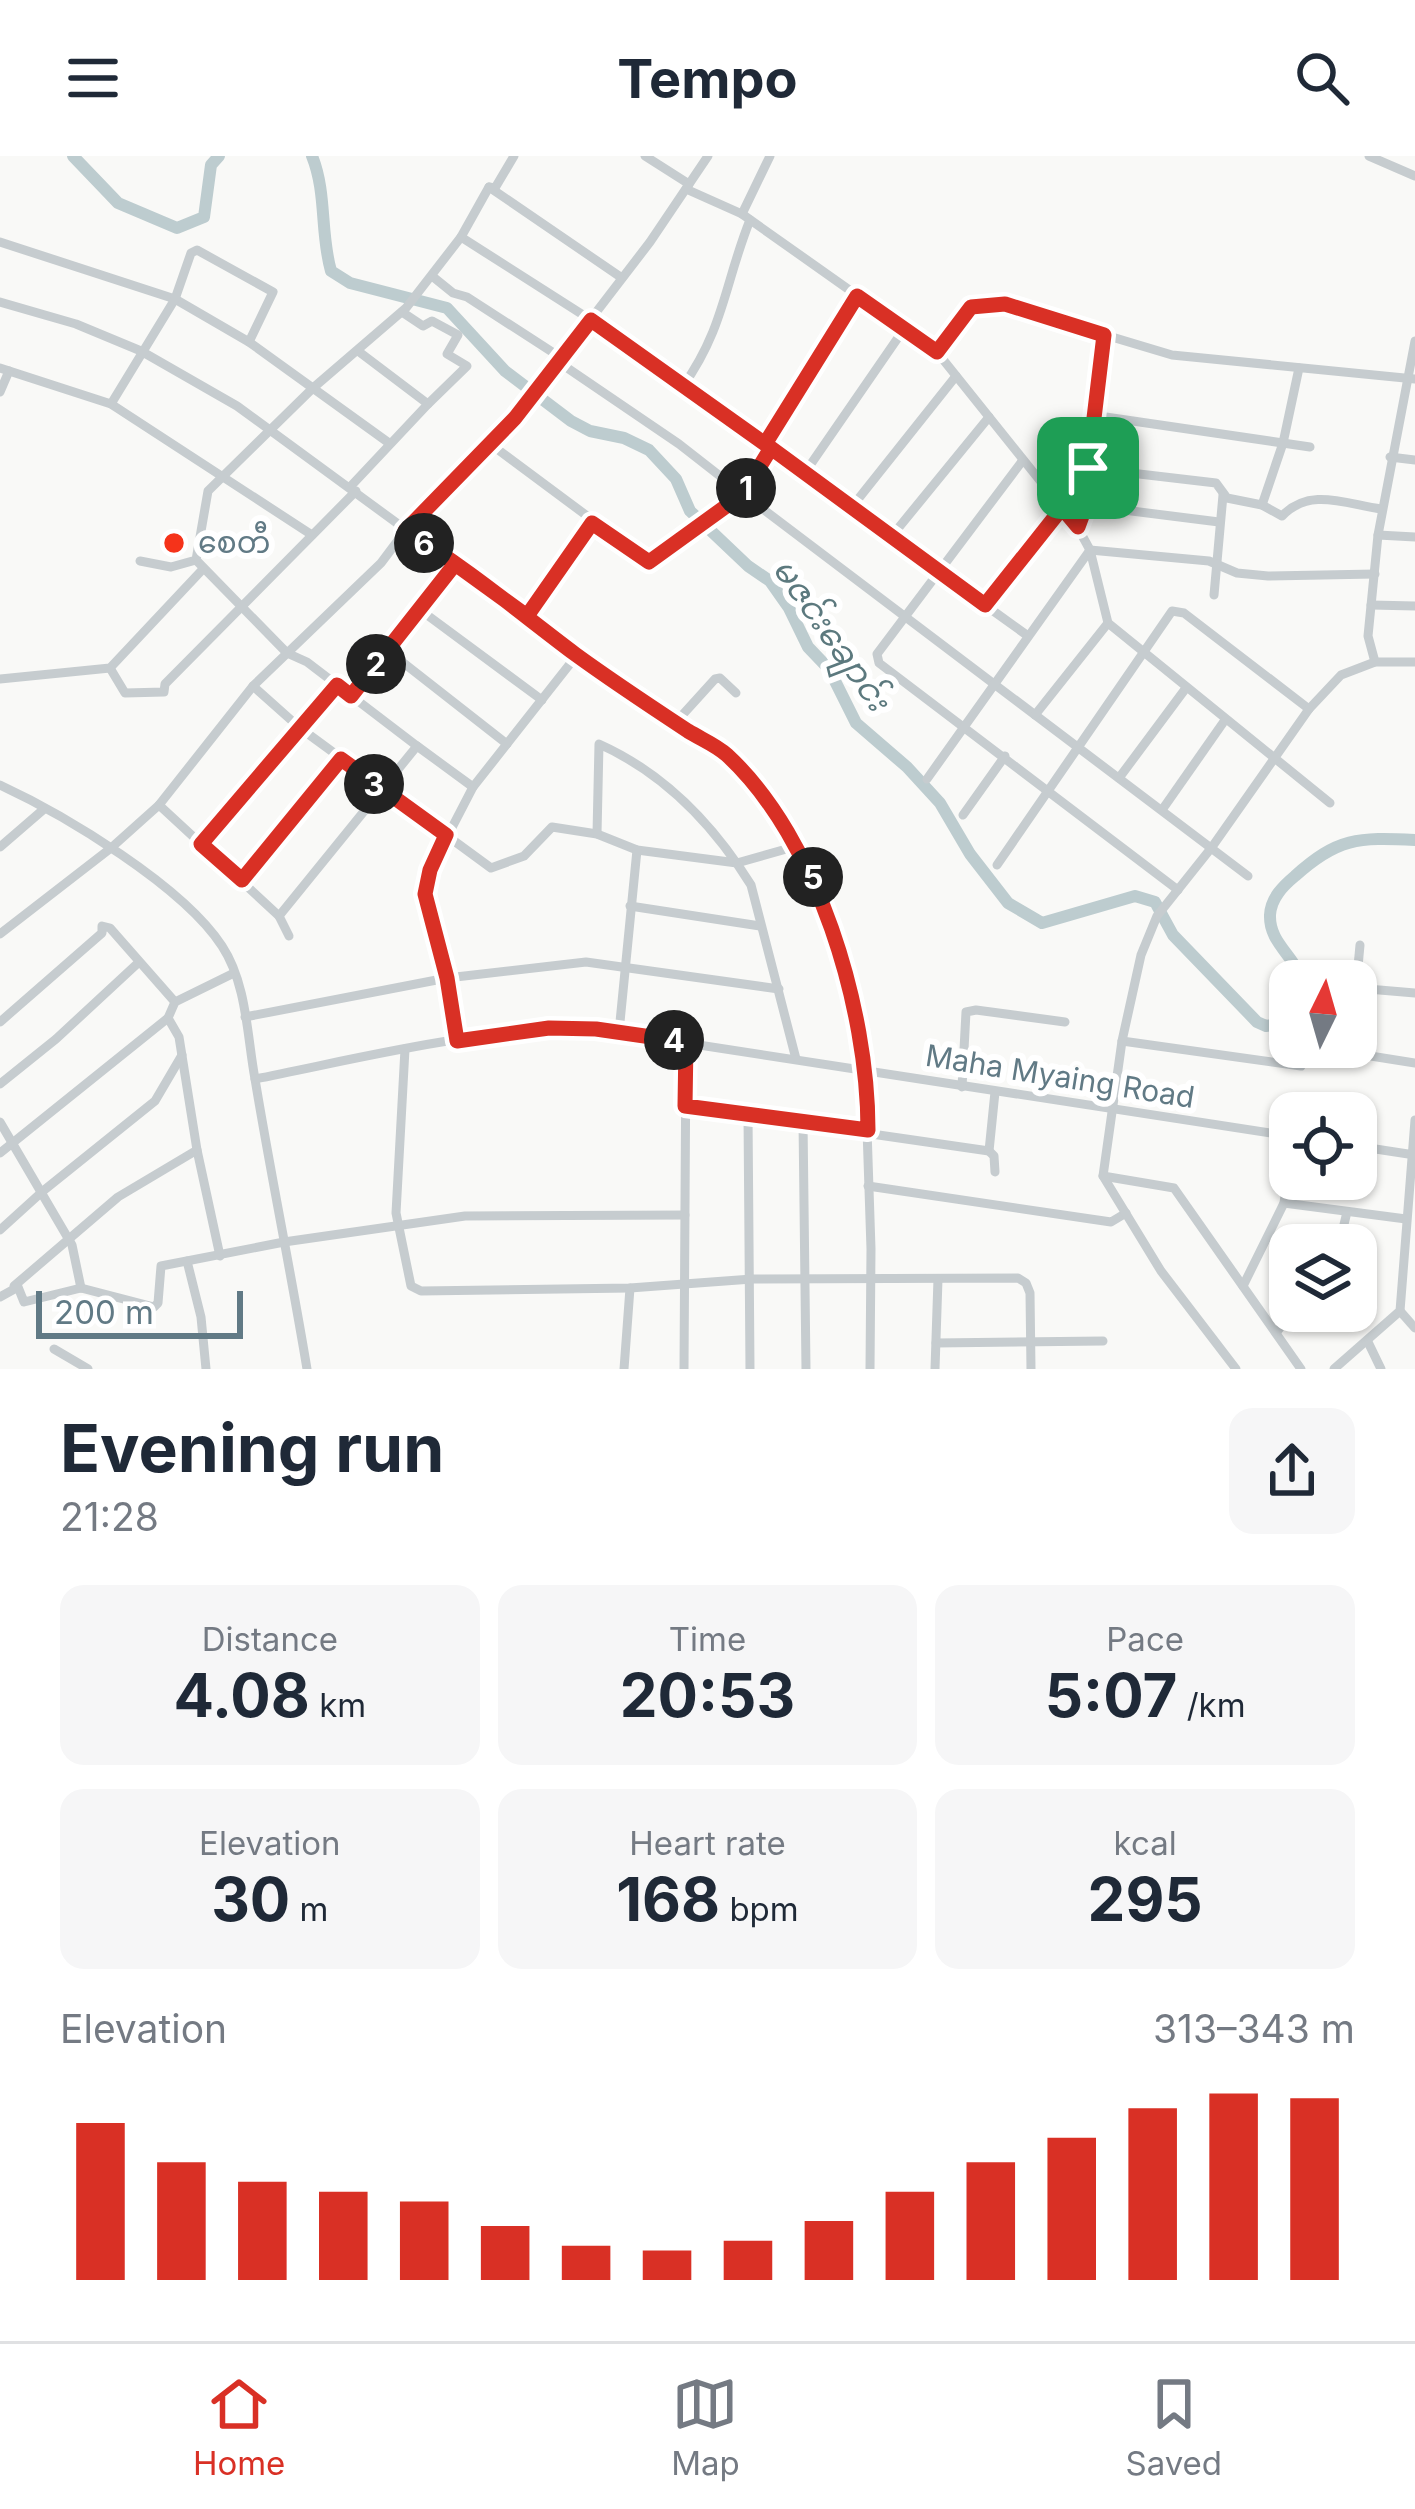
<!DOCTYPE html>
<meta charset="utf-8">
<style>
body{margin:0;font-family:Inter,"Noto Sans Myanmar",sans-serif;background:#f6f6f7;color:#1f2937;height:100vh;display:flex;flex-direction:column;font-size:45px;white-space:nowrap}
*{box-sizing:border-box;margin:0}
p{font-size:39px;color:#747a83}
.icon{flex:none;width:66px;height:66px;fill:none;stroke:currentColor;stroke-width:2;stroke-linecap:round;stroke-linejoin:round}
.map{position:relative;height:1213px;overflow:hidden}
.panel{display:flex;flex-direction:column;background:#fff;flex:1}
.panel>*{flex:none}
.needle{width:78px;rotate:5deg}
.buttons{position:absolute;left:1269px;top:804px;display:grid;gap:24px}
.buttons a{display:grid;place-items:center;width:108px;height:108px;border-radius:24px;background:#fff;box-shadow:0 3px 9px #0004;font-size:60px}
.scale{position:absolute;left:36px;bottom:30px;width:207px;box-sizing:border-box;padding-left:12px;border:6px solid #617a85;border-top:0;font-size:33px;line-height:42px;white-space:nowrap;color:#617a85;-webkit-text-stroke:9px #fff;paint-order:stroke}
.pin{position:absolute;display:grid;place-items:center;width:102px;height:102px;color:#fff;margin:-51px;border-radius:24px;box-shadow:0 6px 18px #0006}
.km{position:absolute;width:60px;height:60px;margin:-30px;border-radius:50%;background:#222;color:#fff;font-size:33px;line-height:60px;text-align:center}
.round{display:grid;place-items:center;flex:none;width:126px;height:126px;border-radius:24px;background:#f6f6f7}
.summary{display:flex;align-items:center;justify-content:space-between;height:204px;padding:0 60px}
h1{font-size:66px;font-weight:700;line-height:90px}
.metrics{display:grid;grid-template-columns:repeat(3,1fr);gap:18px;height:204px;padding:12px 60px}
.metrics div{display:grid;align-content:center;border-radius:24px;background:#f6f6f7;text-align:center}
.metrics b{font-size:60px;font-weight:700}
.metrics small{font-size:33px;font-weight:400}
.metrics p{font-size:33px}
.chart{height:336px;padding:24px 60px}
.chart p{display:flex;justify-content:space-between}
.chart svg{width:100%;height:216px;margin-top:12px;stroke:#d93025;stroke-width:6}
header{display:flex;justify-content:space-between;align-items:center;height:156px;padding:0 60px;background:#fff;font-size:54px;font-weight:700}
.tab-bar{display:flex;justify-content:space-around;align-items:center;height:168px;border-top:3px solid #e0e1e3;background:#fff;font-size:33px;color:#747a83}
.tab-bar a{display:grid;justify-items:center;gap:6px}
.tab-bar .selected{color:#d93025}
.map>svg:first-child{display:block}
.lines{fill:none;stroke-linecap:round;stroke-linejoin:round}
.river{stroke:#bdcccf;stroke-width:12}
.minor{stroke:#c6cccf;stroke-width:9}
.route-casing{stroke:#fff;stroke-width:24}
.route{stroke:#d93025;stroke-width:15}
.poi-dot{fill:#f5331a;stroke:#fff;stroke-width:4.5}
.labels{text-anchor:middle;stroke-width:12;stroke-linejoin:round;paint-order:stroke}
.poi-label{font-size:30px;fill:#617a85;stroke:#fff;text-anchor:start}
.street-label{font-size:30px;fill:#617a85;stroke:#fff}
.water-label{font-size:33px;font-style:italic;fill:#5c797e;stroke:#fff}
</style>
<header><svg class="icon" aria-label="menu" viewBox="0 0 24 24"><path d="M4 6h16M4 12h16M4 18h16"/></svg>Tempo<svg class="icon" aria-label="search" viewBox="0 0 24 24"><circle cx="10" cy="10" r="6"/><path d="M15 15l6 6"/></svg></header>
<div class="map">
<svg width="1415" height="1213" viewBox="0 0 1415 1213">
<rect width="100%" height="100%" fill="#f9f9f7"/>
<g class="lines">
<!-- river -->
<g class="river">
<polyline points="73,0 118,47 177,72 204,61 211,9 219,0"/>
<path d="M312 0C327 37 320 77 331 115L350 127 447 152 505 215 571 265 590 275 624 282 649 294 676 323 690 355 748 410 770 425 789 452 808 491 829 513 856 567 907 611 940 647 970 698 1008 747 1042 767 1135 740 1155 746 1173 779 1257 866 1266 870 1284 867 1290 857"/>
<path d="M1301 825C1296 800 1269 788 1270 759 1271 742 1283 730 1295 720 1337 682 1358 681 1415 684"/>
</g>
<!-- minor -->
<g class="minor">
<polyline points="645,0 689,28"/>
<polyline points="1369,0 1415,20"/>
<polyline points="489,31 622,122"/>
<polyline points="686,33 742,58 937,196"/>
<polyline points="742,58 770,0"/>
<polyline points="461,81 591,164 985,449 1062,353"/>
<polyline points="0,86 175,143 249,186 389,287"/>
<polyline points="432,120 453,137 467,141 563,203"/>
<polyline points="0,146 76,168 141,195 237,250 577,499 724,596 754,628 776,656 809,712 844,820 865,913 871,1093 870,1213"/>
<polyline points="402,156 423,170 432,165 458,179 447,198 467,210 428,248"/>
<path d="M1104 179 1088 312 1216 327 1227 342 1262 349 1282 360C1310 331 1345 348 1381 353"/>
<polyline points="560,207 679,288 743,338 771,292"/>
<polyline points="0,212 111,248 312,379"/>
<path d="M683 230C724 173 725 126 750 64"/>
<polyline points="0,236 9,215"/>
<polyline points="111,248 175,143 191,97 197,94 273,136 249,186"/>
<polyline points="1092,259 1310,291"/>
<polyline points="489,287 649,406 743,338 1248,720"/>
<polyline points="765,288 857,140"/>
<polyline points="1390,301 1415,304"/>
<polyline points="1023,304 877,498 879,507 1178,734"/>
<polyline points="804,318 904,173"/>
<polyline points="350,331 428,248 358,195"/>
<polyline points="1262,349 1283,287 1299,212"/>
<polyline points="1100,351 1219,366"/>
<polyline points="851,352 956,220"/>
<polyline points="1078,371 1085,352 1088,312"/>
<polyline points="1378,379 1415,381"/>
<polyline points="891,381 989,261"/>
<polyline points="196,404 287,497 307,506 417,590"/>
<polyline points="140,405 171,411 196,404 208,335 313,232 406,152 461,81 489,31 495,32 514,0"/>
<polyline points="1214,439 1223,339"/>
<polyline points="985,449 1028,480"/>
<polyline points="1371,449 1415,450"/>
<polyline points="419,453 542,544"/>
<polyline points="527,461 592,367"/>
<polyline points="387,494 507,588"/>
<polyline points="1375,506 1368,480 1378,379 1415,185"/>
<polyline points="110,512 125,537 164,536 165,528 356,335"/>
<polyline points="0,523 110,512 203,413"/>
<polyline points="253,530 300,572 491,712 524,700 552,671 597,678 637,694 737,707 797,690"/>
<polyline points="351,540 455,408"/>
<polyline points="1035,559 1108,467"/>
<polyline points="676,566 715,523 720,522 736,537"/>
<polyline points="1119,622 1186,532"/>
<polyline points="927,623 1090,394 1209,405 1237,417 1268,420 1375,418"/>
<path d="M0 629C65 659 183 730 222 790 247 828 247 880 255 923 271 1020 291 1116 307 1213"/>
<polyline points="1330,647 1108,467 1090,394 1078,372 937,196 971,151 1005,149 1172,199 1415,223"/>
<polyline points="159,649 253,530 381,407 405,375 515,262 650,86 708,0"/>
<polyline points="1162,654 1225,564"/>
<polyline points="963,659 1005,600"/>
<path d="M597 678 599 588C664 617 713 668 751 729L796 903"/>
<polyline points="201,688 337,529"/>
<polyline points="0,691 44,653"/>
<polyline points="997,709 1172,455 1184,457 1309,553"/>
<polyline points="242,724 341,603"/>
<polyline points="630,750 760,770"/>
<polyline points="279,760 289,780"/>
<polyline points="0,778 111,692 159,649 279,760 417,590 473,631 577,499"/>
<polyline points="1356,832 1415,837"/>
<polyline points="1356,832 1360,789"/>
<polyline points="245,861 447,822 586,806 779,833"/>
<polyline points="168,862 179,881 197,994 220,1100"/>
<polyline points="0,866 102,777 102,770 110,772 175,846"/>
<polyline points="619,876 637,694"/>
<polyline points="457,885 447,822 425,738 430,714 473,631"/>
<polyline points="1122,885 1301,910 1305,891"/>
<polyline points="1314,891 1415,907"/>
<polyline points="405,893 396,1057 411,1130 421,1135 630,1132 752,1123 1018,1122 1026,1127 1030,1137 1031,1213"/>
<path d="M255 923C366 901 481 871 595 873L1290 980"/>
<polyline points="0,928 56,883 138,807"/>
<polyline points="962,931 966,856 976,854 1065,866"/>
<polyline points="685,951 989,995 995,936"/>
<polyline points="748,958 750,1213"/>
<polyline points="803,965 806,1213"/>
<polyline points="0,966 72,1089 81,1132"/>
<polyline points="1356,990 1415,999"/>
<polyline points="989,995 994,1000 995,1016"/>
<polyline points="0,997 168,862 175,846 234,817"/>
<polyline points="1103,1020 1174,1032 1301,1213"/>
<polyline points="868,1030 1111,1066 1126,1057"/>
<polyline points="1284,1047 1406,1063"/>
<polyline points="0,1074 43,1035 155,945 182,899"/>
<polyline points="1339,1089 1347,1056"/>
<polyline points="187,1105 201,1161 206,1213"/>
<polyline points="14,1130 118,1041 197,994"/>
<polyline points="1243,1130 1284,1047 1290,1001"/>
<polyline points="0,1141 18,1131 24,1146 81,1132 154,1151 158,1147 161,1110 284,1086 465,1060 685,1059"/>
<polyline points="1400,1155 1415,1172"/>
<polyline points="1276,1177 1293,1155"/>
<polyline points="1368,1186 1381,1213"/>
<polyline points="936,1187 1103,1185"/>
<polyline points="54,1193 88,1213"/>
<polyline points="624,1213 630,1132"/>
<polyline points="684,1213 686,886"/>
<polyline points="935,1213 938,1123"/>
<polyline points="1236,1213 1161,1115 1103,1020 1122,885 1141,799 1157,760 1212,691 1309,553 1341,519 1375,506 1415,506"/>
<polyline points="1334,1213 1400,1155 1415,964"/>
</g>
</g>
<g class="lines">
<!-- route casing -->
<g class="route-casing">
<path id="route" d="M1088 312 1085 352 1078 371 1062 352 985 449 771 292 743 338 649 406 592 367 527 460 455 408 351 540 337 529 201 688 242 724 341 603 446 679 430 714 425 738 447 822 457 885 549 872 596 873 686 886 685 950 868 974C868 853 818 683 727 599 716 589 701 583 688 575 650 550 612 525 575 498 519 456 465 410 405 375L515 262 591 164 765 288 857 140 937 196 971 151 1005 148 1104 179 1088 312"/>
</g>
<!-- route -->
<use href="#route" class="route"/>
</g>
<!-- markers -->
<circle class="poi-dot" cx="174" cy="387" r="12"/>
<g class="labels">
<!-- poi labels -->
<g class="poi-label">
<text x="198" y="397">စေတီ</text>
</g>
<!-- street labels -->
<g class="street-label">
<text transform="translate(1060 921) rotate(9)" y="10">Maha Myaing Road</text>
</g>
<!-- water labels -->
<g class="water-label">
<text transform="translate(832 478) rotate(55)" y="12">မဇင်းချောင်း</text>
</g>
</g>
</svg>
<div class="buttons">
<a><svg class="needle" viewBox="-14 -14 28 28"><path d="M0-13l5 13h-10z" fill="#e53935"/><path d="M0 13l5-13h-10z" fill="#747a83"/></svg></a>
<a><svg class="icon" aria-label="locate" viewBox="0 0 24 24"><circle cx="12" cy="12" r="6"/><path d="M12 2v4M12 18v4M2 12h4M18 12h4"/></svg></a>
<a><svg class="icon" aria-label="layers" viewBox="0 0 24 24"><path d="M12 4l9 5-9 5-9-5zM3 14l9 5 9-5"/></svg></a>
</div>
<div class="scale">200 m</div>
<div class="pin" style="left:1088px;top:312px;background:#1e9e55"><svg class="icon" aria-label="arrive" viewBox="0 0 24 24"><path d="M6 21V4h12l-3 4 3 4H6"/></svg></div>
<b class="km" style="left:746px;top:332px">1</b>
<b class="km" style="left:376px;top:508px">2</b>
<b class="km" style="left:374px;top:628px">3</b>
<b class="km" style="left:674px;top:884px">4</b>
<b class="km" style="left:813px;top:721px">5</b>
<b class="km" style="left:424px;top:387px">6</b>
</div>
<section class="panel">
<div class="summary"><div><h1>Evening run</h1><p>21:28</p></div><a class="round"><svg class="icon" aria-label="share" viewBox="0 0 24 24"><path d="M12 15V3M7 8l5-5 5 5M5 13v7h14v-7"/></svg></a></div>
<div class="metrics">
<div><p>Distance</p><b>4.08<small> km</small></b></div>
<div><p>Time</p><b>20:53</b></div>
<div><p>Pace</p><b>5:07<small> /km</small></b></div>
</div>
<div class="metrics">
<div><p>Elevation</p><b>30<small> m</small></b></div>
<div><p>Heart rate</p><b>168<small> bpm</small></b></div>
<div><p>kcal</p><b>295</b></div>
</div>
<div class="chart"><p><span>Elevation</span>313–343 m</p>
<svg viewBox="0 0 160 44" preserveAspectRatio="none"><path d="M5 44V12M15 44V20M25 44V24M35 44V26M45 44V28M55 44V33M65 44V37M75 44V38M85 44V36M95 44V32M105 44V26M115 44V20M125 44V15M135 44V9M145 44V6M155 44V7"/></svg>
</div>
</section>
<nav class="tab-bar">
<a class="selected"><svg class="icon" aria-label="home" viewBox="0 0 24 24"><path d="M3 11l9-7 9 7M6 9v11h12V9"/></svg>Home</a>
<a><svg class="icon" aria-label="map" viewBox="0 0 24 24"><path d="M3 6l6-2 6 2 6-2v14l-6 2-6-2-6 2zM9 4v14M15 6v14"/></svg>Map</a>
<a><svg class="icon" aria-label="saved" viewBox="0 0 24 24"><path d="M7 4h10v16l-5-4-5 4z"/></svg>Saved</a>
</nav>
